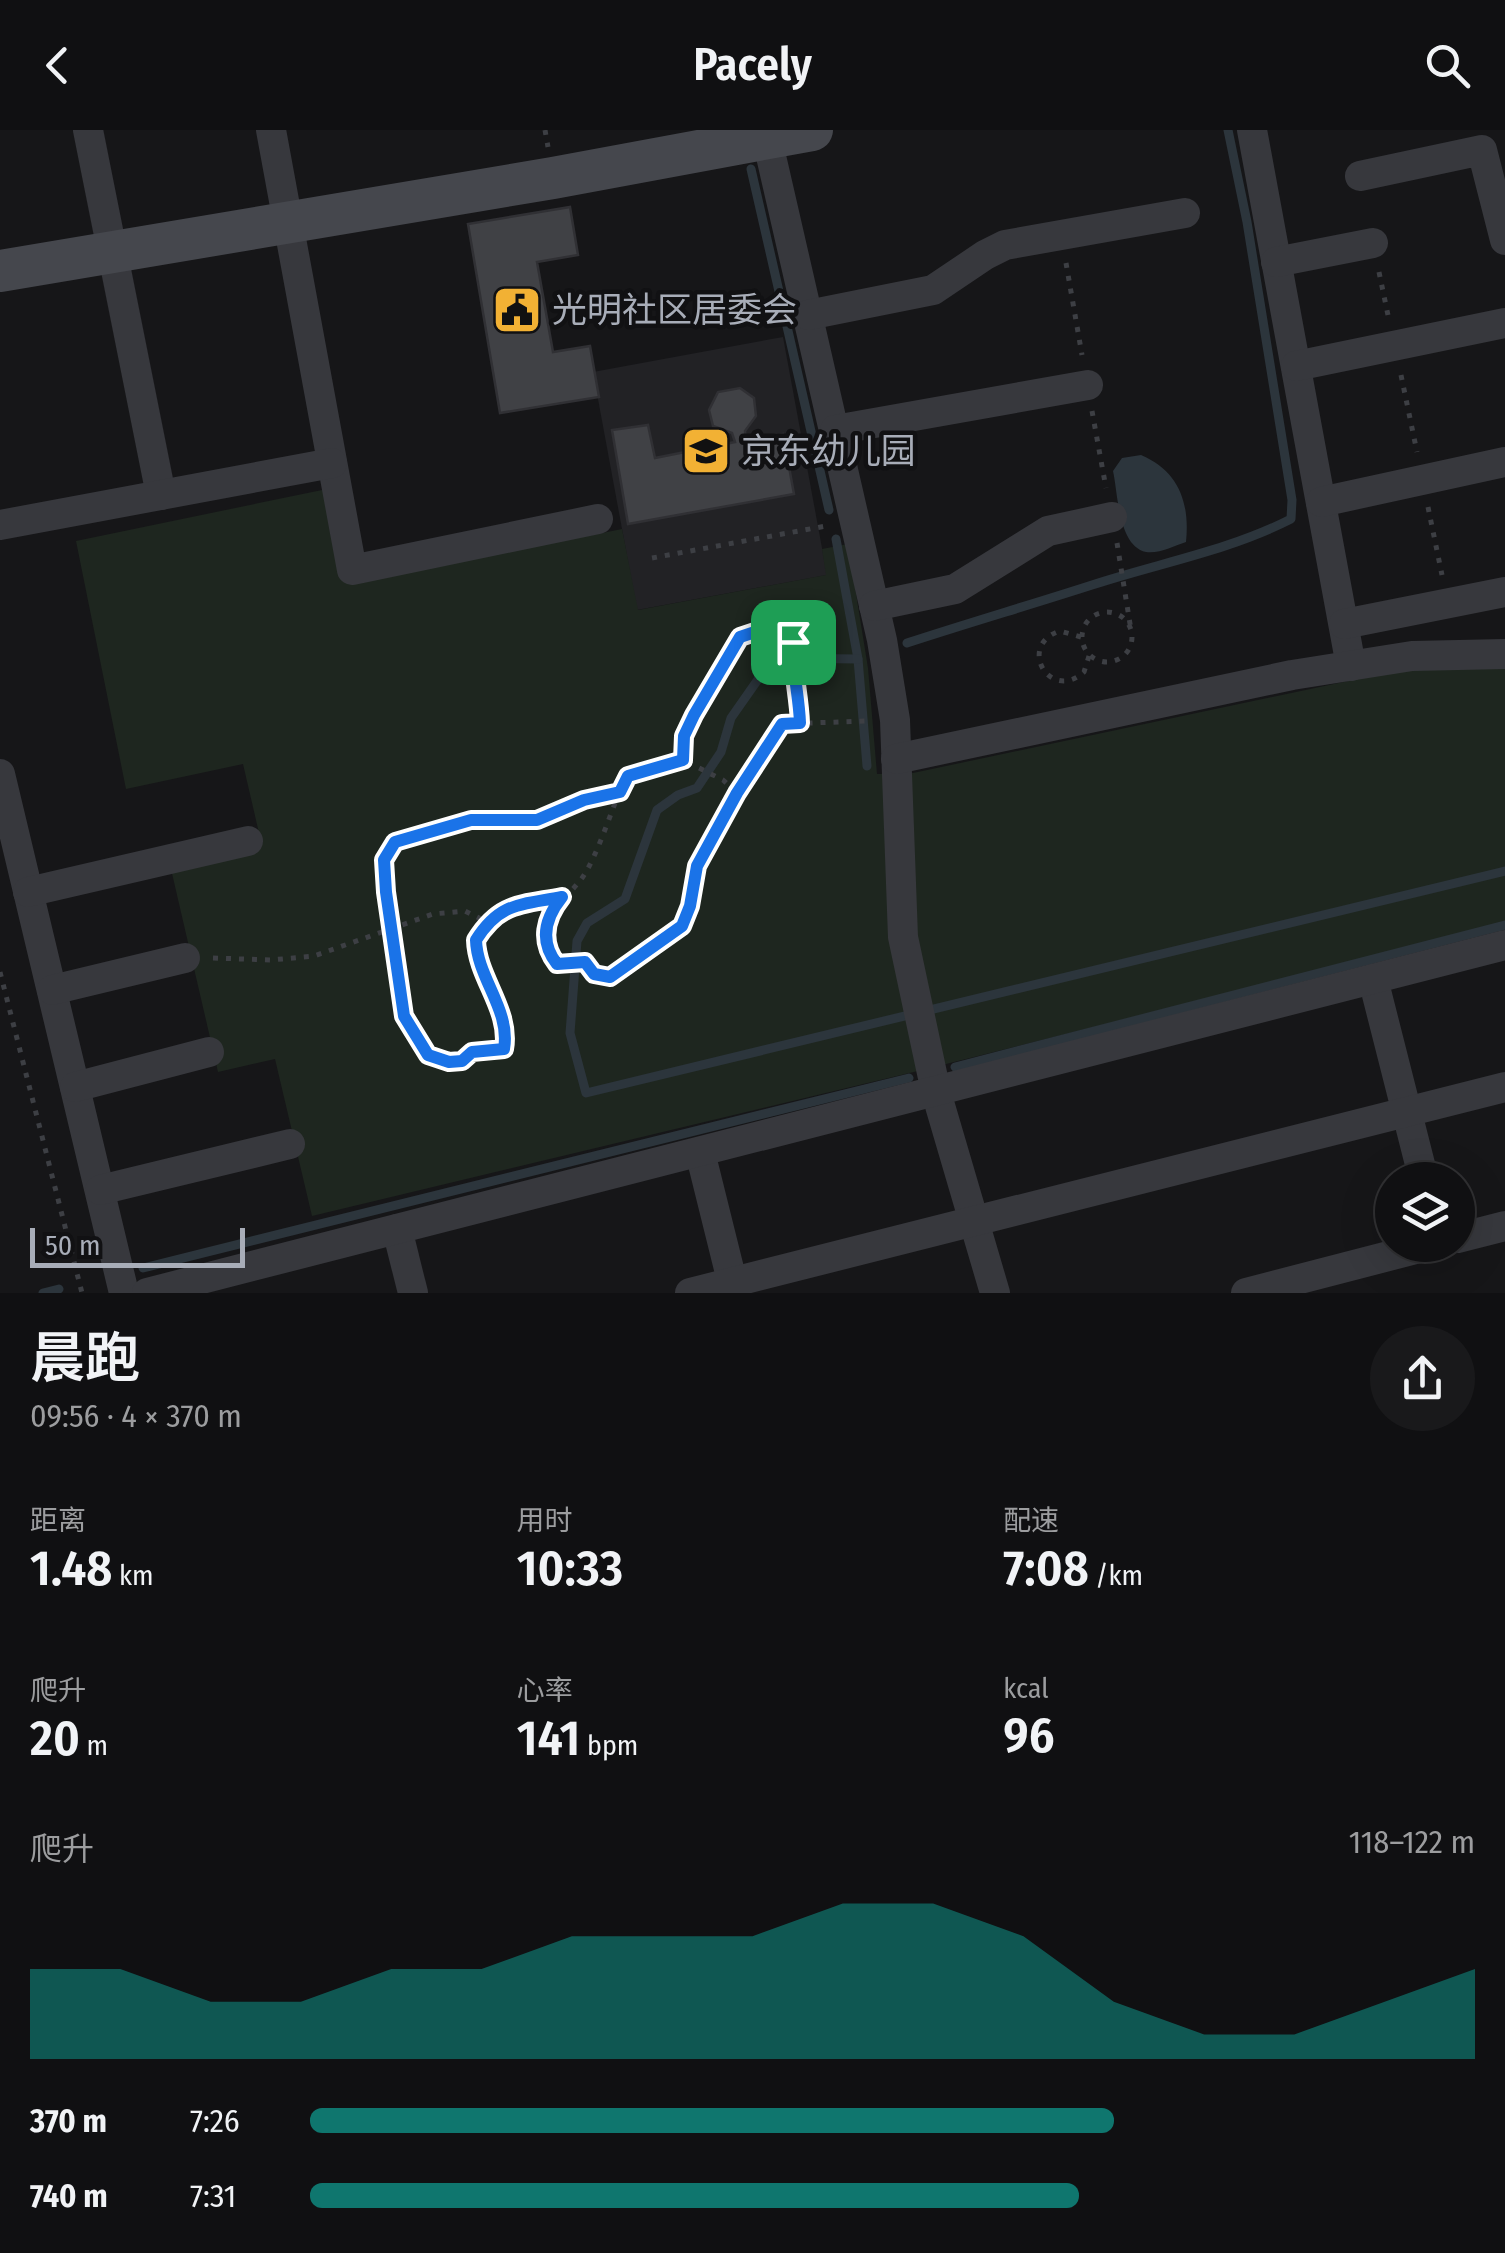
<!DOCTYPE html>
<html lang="zh">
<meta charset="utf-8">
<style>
body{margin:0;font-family:"Fira Sans Condensed","Noto Sans SC",sans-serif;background:#19191b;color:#f1f3f6;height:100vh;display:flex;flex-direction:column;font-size:38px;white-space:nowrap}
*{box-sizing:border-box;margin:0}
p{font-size:32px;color:#9c9d9f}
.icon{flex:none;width:55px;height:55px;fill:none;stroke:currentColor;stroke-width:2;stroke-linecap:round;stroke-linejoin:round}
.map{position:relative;height:1163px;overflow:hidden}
.panel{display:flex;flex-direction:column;background:#101012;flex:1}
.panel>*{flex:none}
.buttons{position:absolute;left:1375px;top:1032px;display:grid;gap:20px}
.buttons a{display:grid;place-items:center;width:100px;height:100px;border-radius:50%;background:#101012;box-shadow:0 10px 40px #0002,0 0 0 2px #303032;font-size:50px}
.scale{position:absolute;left:30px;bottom:25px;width:215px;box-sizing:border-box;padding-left:10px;border:5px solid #a8adb8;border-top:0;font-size:28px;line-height:35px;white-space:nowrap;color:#a8adb8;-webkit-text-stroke:8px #111113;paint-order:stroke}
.pin{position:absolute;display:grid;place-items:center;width:85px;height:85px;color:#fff;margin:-42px;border-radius:20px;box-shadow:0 5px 15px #0006}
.round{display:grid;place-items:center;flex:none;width:105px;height:105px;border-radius:52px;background:#19191b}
.summary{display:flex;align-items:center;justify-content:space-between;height:170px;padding:0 30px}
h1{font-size:55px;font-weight:600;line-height:75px}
.figures{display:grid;grid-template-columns:repeat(3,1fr);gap:15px;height:170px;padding:10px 30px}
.figures div{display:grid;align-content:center}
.figures b{font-size:50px;font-weight:600}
.figures small{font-size:28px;font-weight:400}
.figures p{font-size:28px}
.chart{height:280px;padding:20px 30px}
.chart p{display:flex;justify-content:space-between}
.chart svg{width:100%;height:180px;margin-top:10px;fill:#0f766e;opacity:.7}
ul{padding:0 30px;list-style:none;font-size:32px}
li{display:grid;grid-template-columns:160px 120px 1fr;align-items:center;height:75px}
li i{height:25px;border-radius:12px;background:#0f766e}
header{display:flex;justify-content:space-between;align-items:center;height:130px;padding:0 30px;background:#101012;font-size:45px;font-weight:600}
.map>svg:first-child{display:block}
.built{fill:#222225}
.green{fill:#1e261f}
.water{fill:#2c353c}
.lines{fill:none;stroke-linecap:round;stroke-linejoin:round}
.stream{stroke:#2c353c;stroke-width:9}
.building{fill:#404145;stroke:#303034;stroke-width:2.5}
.path{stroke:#3d3f44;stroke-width:5;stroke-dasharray:5 8;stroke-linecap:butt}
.street{stroke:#37383d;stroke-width:30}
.secondary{stroke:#45474d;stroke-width:42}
.route-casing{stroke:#fff;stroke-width:20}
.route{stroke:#1a73e8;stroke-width:12}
.labels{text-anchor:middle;stroke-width:9;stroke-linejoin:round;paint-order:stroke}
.poi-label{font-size:35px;fill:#a8adb8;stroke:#111113;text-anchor:start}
</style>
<header><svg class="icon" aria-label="back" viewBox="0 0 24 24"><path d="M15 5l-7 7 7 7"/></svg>Pacely<svg class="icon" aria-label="search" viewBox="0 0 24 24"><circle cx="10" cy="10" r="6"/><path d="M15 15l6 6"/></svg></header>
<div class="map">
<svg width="1505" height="1163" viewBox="0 0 1505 1163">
<rect width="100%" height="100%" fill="#161618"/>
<!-- built -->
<polygon class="built" points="783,207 827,445 637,480 593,242"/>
<!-- green -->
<polygon class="green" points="327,359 348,454 622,399 638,480 826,445 822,419 848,414 868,538 877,644 913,643 1405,539 1505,536 1505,794 922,940 312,1086 275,929 218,942 171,739 262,716 243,634 126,659 76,411"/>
<!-- water -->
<path class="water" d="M1141 325C1179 341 1190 373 1186 412 1174 416 1159 424 1146 422 1118 416 1118 363 1113 341L1122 328Z"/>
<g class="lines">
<!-- stream -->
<g class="stream">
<polyline points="751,39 829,380"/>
<polyline points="836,409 858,529 867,636"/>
<path d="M907 513C968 493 1030 475 1092 455 1159 433 1228 421 1291 389L1292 370 1247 92 1228 0"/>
<polyline points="858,529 773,528 731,588 721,622 697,658 678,665 657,680 625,769 587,793 577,811 570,903 586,963 1505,741"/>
<polyline points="955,937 1505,795"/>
<polyline points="143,1138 909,948"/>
<polyline points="43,1163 59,1159"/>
</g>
</g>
<!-- building -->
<g class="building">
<polygon points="570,77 578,125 537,132 553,222 590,216 599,267 500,283 468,94"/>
<polygon points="740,258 754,268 756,286 745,301 746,311 783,304 794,364 628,394 612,300 648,295 655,328 735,312 732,303 713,296 709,280 718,262"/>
</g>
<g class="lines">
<!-- path -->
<g class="path">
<polyline points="545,0 548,17"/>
<polyline points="1066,133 1082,225"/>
<polyline points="1379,142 1389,190"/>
<polyline points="1401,245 1417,322"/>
<polyline points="1092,281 1106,358"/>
<polyline points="1428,377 1442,445"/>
<polyline points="1117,413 1131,500"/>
<polyline points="652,428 826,396"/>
<circle cx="1107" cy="507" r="25"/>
<path d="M1081 507 1060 501C1016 515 1050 573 1084 542L1089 526"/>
<path d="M683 630 684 606 694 585 740 507 784 502 793 513C792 541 799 565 800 593"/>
<path d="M620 661C609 687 600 717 586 742 567 774 523 789 557 834L585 832 594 844 610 847 682 796 690 776 697 735 737 663 782 594 865 591"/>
<path d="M562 767C523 775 499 773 476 810 477 849 511 879 504 919L473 921 461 931 449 932 428 925 405 886 386 762 384 730 395 712 471 690 537 691 585 670 620 661 628 646 683 630 723 650 737 663"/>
<polyline points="213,828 271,830 314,826 433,784 465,781 487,792"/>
<polyline points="0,842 82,1163"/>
</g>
<!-- street -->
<g class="street">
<polyline points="88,0 161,365"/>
<polyline points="271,0 352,440 598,389"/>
<polyline points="765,0 882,510 895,590 903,807 936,962 995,1163"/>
<polyline points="1252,0 1351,536"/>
<polyline points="1360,46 1482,20 1505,110"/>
<polyline points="1276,132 1373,113"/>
<polyline points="808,185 933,160 985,125 1005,115 1185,83"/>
<polyline points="1296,236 1505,193"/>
<polyline points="835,300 1088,255"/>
<polyline points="1321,372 1505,332"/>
<polyline points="0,395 332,333"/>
<polyline points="874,476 955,459 1048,401 1112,387"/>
<polyline points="1344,494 1505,462"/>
<polyline points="896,629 1292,545 1412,526 1505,524"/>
<polyline points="0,644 124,1163"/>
<polyline points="28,762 248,711"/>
<polyline points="1373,849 1424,1050"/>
<polyline points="52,860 185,828"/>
<polyline points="75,957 209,922"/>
<polyline points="700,1022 735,1163"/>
<polyline points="100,1060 290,1014"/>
<polyline points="397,1099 413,1163"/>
<polyline points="1458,1108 1505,1096"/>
<polyline points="147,1163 1505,815"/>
<polyline points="690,1163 1505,957"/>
<polyline points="1246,1163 1431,1115"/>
</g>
<!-- secondary -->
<polyline class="secondary" points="0,141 553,48 812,0"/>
</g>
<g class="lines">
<!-- route casing -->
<g class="route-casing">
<path id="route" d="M755 502H784L793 512C792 541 799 565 800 593L782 594 737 663 697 736 690 776 682 796 610 847 594 844 585 832 557 834C539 811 545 788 562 767 521 775 500 772 476 810 477 848 511 880 504 919L472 922 462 931 449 932 428 925 404 886 386 762 384 730 395 712 471 690H537L584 670 620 662 628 646 683 630 684 606 694 585 740 507Z"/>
</g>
<!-- route -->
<use href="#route" class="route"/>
</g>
<!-- icons -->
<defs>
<g id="civic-square" transform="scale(2.5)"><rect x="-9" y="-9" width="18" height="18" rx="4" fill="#f2b134" stroke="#111113"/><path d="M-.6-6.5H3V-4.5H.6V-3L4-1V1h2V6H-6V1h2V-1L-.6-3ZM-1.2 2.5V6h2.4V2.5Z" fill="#111"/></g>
<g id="school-square" transform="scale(2.5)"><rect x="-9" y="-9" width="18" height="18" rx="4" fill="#f2b134" stroke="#111113"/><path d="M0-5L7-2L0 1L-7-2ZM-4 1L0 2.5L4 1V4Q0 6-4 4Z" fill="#111"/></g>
</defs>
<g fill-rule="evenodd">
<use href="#civic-square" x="517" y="180"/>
<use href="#school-square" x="706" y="321"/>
</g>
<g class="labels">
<!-- poi labels -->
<g class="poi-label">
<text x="552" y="192">光明社区居委会</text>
<text x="741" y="333">京东幼儿园</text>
</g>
</g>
</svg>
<div class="buttons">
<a><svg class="icon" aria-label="layers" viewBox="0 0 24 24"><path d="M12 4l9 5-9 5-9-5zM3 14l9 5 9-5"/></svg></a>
</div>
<div class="scale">50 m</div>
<div class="pin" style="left:793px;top:512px;background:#1e9e55"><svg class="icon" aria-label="arrive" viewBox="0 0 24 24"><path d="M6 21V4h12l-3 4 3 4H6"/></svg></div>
</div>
<section class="panel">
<div class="summary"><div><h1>晨跑</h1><p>09:56 · 4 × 370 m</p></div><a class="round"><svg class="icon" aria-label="share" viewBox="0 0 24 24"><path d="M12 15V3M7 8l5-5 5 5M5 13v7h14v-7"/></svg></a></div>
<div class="figures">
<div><p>距离</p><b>1.48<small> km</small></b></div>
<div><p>用时</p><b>10:33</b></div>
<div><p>配速</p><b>7:08<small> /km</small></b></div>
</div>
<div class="figures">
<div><p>爬升</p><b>20<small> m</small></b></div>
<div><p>心率</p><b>141<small> bpm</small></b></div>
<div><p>kcal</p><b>96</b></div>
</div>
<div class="chart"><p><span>爬升</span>118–122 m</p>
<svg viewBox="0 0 160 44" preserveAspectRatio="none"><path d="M0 44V22L10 22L20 30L30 30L40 22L50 22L60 14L70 14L80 14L90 6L100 6L110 14L120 30L130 38L140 38L150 30L160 22V44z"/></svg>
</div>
<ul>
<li><b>370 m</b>7:26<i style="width:69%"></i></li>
<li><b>740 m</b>7:31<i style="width:66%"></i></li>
</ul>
</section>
